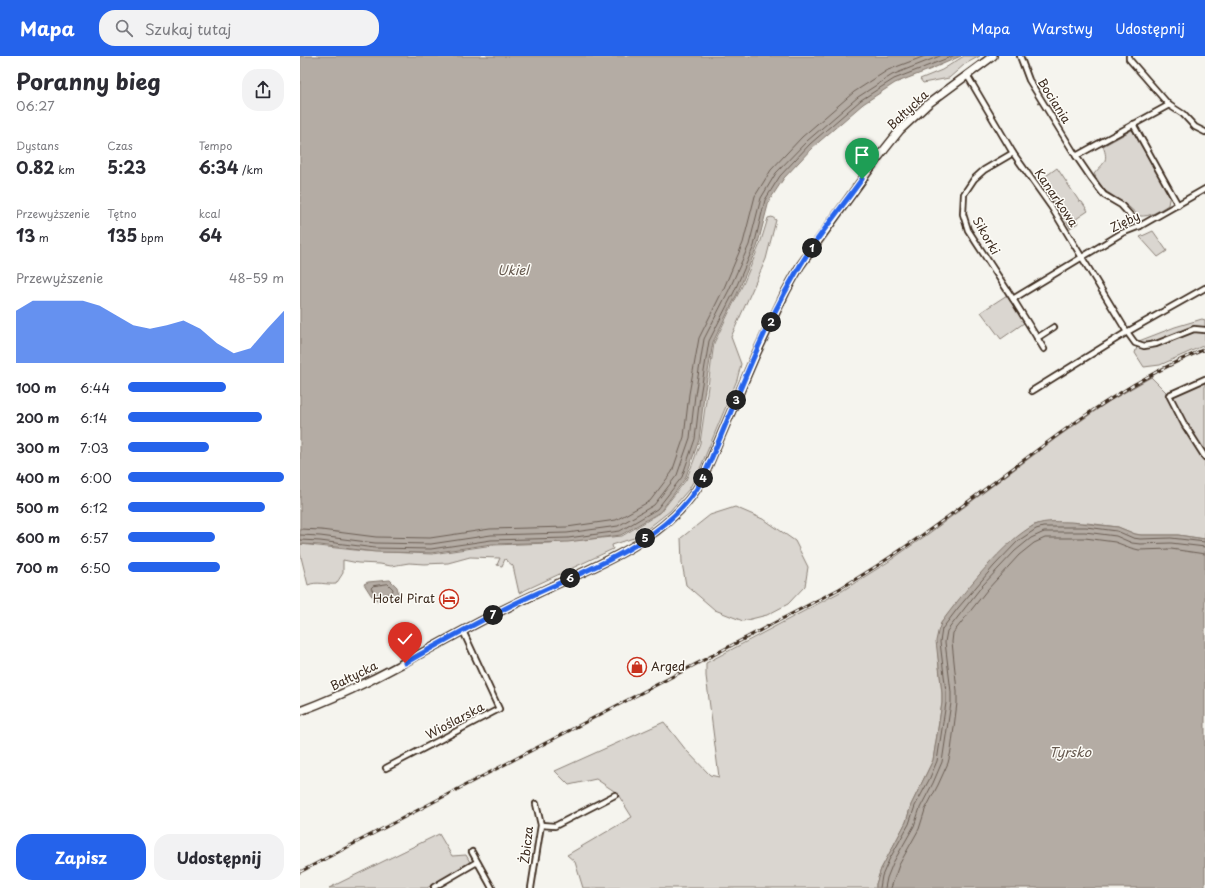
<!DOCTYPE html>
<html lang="pl">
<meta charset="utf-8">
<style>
body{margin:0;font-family:"Playpen Sans",sans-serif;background:#f2f2f3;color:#2b2b33;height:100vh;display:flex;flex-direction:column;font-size:15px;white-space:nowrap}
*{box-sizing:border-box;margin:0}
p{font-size:13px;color:#7c7c81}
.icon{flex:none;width:22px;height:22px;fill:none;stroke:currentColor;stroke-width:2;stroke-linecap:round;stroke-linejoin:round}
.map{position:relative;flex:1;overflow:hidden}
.panel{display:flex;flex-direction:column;background:#fff;width:300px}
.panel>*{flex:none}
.pin{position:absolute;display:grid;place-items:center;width:34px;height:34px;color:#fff;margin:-41px -17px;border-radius:50% 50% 50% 0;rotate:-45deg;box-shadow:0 0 4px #0007}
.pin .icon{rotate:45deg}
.km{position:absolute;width:20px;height:20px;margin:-10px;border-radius:50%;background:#222;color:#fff;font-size:11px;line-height:20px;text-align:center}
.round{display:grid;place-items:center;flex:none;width:42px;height:42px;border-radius:16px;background:#f2f2f3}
.head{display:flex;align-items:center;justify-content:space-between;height:68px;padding:0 16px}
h1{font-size:22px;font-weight:700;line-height:30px}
.figures{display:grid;grid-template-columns:repeat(3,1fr);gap:6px;height:68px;padding:4px 16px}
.figures div{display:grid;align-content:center}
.figures b{font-size:17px;font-weight:700}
.figures small{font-size:11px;font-weight:400}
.figures p{font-size:11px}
.chart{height:112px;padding:8px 16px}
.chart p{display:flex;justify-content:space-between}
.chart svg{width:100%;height:72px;margin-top:4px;fill:#2563eb;opacity:.7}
.primary-button{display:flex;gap:8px;margin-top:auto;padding:8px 16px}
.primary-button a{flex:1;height:46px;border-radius:16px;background:#2563eb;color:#fff;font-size:16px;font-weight:700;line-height:46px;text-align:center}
.primary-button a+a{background:#f2f2f3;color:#2b2b33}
ul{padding:0 16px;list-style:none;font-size:13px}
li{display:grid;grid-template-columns:64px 48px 1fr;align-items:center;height:30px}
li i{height:10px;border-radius:5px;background:#2563eb}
header{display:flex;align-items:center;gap:24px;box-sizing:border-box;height:56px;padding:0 20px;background:#2563eb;color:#fff}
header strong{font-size:19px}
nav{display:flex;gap:22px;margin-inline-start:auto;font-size:14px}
.search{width:280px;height:36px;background:#f2f2f3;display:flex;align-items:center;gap:10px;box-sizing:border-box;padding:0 14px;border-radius:16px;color:#7c7c81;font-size:15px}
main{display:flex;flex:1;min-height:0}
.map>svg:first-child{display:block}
.green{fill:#dad6d0;stroke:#8a8077}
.water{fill:#b4aca4;stroke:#84786e}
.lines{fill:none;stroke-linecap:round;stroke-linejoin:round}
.shore{stroke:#6b5e54;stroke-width:1}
.minor-casing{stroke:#3b2a1e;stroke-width:8}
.secondary-casing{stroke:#3b2a1e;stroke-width:10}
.minor{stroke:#fdfcf7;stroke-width:4.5}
.secondary{stroke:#fdfcf7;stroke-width:7}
.rail-casing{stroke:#3b2a1e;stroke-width:3}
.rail{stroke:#fdfcf7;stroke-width:1.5;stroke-dasharray:4.5;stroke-linecap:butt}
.route-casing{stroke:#fff;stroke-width:8}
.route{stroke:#2563eb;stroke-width:5}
.labels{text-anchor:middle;stroke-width:3;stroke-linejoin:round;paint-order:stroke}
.street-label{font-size:12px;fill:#3b2a1e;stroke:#fdfcf7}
.poi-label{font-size:12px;fill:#3b2a1e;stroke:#fdfcf7;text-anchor:end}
.water-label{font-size:13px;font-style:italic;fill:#65584d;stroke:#fdfcf7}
</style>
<header>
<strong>Mapa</strong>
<div class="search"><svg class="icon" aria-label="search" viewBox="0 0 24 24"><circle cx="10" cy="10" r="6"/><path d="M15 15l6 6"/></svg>Szukaj tutaj</div>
<nav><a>Mapa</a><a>Warstwy</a><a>Udostępnij</a></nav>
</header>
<main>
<section class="panel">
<div class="head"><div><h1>Poranny bieg</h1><p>06:27</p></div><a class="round"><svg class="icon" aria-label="share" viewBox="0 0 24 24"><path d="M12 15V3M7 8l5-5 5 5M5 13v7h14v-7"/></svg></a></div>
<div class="figures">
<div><p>Dystans</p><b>0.82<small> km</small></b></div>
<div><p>Czas</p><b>5:23</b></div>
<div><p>Tempo</p><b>6:34<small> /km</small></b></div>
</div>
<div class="figures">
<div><p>Przewyższenie</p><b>13<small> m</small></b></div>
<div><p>Tętno</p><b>135<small> bpm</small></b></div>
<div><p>kcal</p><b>64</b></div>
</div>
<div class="chart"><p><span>Przewyższenie</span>48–59 m</p>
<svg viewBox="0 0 160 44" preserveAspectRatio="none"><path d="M0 44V12L10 6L20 6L30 6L40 6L50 9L60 15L70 21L80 23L90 21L100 18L110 23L120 32L130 38L140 35L150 23L160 12V44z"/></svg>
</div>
<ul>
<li><b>100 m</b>6:44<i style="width:63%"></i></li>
<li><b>200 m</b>6:14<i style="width:86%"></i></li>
<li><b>300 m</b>7:03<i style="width:52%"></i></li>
<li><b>400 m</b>6:00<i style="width:100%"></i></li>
<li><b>500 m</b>6:12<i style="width:88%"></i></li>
<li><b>600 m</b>6:57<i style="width:56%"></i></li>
<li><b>700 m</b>6:50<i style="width:59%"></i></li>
</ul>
<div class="primary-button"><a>Zapisz</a><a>Udostępnij</a></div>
</section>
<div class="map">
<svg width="905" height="832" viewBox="0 0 905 832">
<rect width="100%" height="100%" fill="#f5f4ee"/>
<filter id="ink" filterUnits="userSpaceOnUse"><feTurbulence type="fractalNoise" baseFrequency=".025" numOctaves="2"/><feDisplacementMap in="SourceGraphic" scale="8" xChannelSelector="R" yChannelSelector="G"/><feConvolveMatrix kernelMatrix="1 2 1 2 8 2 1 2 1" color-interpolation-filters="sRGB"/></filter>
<g filter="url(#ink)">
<!-- green -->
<g class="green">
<polygon points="664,0 680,0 665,8 649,22 623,27 620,23 642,14"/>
<path d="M832 74 870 138 868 149C858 155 851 161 839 160L829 151 803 133 794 118C804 106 809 106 803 90Z"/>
<polygon points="757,112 779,145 782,146 788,155 776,163 778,167 770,172 762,157 739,125"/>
<path d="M472 161 476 164 466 203 431 281 441 308 437 324 399 415 389 433 370 455 337 481 312 489 313 493 219 537 213 510 205 503 202 510 197 509 200 502 170 501 148 507 124 508 109 507 91 510 80 508 58 507 43 504V517L36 528C26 529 17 525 8 529L0 497V488L64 495 132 498 193 489 250 487 322 480 360 457 386 424 394 404 400 387 414 287 444 226 460 188 468 162Z"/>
<polygon points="853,175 867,195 858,201 840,181"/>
<polygon points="707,239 724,267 701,283 681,256"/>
<polygon points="902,263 905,264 905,289 860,309 844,311 835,297 839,285 875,271"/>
<polygon points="851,321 869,339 905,323 905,483 878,479 841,479 835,478 818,471 787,467 743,467 734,469 716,482 691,507 641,567 638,600 642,637 642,647 633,704 611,749 606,766 581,813 576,828 576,832 283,832 275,806 267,799 332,761 317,737 296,723 269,729 255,715 364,666 386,694 410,719 419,721 406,620 406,607 542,535 588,506 628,478 759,380 808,346"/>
<polygon points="435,451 465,464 495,485 508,511 505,530 488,548 467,559 443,565 415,554 386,529 382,507 381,482 410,459"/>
<polygon points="139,778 152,800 166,799 170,806 127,832 29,832"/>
</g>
<!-- water -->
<g class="water">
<polygon points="0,0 661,0 629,14 595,27 563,48 513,91 484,122 469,145 457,191 437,238 413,286 404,340 399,384 385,423 360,456 321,479 268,486 192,488 131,497 75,496 20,489 0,488"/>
<path d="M771 466 818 471 835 478 841 479H878L905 483V832H576V828L581 813 606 766 611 749 633 704 642 647V637L636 585 638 576 641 567C660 541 706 482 735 469 746 464 760 466 771 466Z"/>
<polygon points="90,524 97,531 99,539 78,545 71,539 64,528 68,526"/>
</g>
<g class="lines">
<!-- shore -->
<g class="shore">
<polyline points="0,473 21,474 76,481 130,482 190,473 267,471 316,464 350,445 372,416 384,381 389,338 399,282 424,232 443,187 455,140 471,114 502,81 554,36 588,14 625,0"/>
<polyline points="0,479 20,480 75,487 131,488 191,479 267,477 318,470 354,449 377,419 390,382 395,339 404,283 429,234 449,189 461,142 476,117 507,85 558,41 592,19 640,0"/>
<polyline points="0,484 20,485 75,492 131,493 191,484 268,482 320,475 357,453 382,421 395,383 400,340 409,285 434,236 454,190 465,144 480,120 510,88 561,44 594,23 653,0"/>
<polygon points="88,528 93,533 92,537 79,540 74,537 71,532 73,530"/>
<polyline points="580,832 582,820 589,804 609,768 615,750 629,724 637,705 646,647 646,636 640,586 642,573 658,552 694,510 718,485 736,473 743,471 786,471 817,475 833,482 840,483 871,482 905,486"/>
<polyline points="585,832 587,822 593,807 614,770 620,752 633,727 642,706 651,647 651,636 645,586 647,575 682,530 715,495 731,482 744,476 785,476 816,480 832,487 840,488 871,487 905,491"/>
<polyline points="591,832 599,809 619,773 625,754 638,729 648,707 651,695 657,647 657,635 652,586 653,577 687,534 719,499 734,487 745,482 785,482 815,486 831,492 839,494 871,493 905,498"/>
</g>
<!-- minor casing -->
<g class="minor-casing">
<g id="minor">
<polyline points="720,0 729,24 776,100 791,122 804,139 821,149 840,170"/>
<polyline points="829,0 829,3 869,49 883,58 895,71 905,76"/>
<polyline points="667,19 713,97 752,152 827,276 835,287 844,290 856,288 894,273 905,274"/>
<polyline points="833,68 878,149"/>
<polyline points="713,97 684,114 674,123 664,138 663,158 668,174 713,243 822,177 840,170 905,133"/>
<polyline points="776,100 869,49"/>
<polyline points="713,243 744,293"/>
<polyline points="737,282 754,271"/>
<polyline points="905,323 869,339 884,368 905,401"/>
<polyline points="732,335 827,276 905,232"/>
<polyline points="86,712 199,653 163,575"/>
<polyline points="241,769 255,770 315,739"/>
<polyline points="172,796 192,832"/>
<polyline points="134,831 177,806"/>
<polyline points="231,832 241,769 236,748"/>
</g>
</g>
<!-- secondary casing -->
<g class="secondary-casing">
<path id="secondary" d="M0 655C66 631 125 594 187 562 209 550 232 540 255 529 308 505 373 478 402 424L455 300 486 235 500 210 577 103 600 74 628 48 693 0"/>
</g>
<!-- minor -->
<use href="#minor" class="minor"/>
<!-- secondary -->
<use href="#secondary" class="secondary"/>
<!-- rail casing -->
<g class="rail-casing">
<path id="rail" d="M0 816 539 533C603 496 661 451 720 407 778 363 837 321 905 293"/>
</g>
<!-- rail -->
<use href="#rail" class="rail"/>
</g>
</g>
<g class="lines" filter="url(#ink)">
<!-- route casing -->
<g class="route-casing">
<path id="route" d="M105 607C140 587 176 567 212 549 276 517 366 490 402 424 432 357 456 286 493 222 512 187 539 155 562 123"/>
</g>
<!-- route -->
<use href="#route" class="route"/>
</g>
<!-- icons -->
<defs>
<g id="hotel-ring" transform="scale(1)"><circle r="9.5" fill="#fdfcf7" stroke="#c8321e" stroke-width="1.5"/><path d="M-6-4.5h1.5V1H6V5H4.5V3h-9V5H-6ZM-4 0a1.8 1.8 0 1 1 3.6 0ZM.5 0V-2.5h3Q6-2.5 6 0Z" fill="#c8321e"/></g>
<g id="shop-ring" transform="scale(1)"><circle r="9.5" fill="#fdfcf7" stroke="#c8321e" stroke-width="1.5"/><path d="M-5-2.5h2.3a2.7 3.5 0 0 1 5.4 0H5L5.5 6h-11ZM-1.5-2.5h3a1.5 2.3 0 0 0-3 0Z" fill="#c8321e"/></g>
</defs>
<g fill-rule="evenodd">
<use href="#hotel-ring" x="149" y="543"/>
<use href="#shop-ring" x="337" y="611"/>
</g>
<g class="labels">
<!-- street labels -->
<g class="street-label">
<text transform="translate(754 45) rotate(58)" y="4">Bociania</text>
<text transform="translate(608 54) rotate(-43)" y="4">Bałtycka</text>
<text transform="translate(756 142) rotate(56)" y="4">Kanarkowa</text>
<text transform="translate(825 166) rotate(-26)" y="4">Zięby</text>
<text transform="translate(686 180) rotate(60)" y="4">Sikorki</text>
<text transform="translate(54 620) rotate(-26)" y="4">Bałtycka</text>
<text transform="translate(155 665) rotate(-28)" y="4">Wioślarska</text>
<text transform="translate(227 789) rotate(-83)" y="4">Żbicza</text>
</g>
<!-- poi labels -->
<g class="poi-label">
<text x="135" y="547">Hotel Pirat</text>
<text x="351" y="615" text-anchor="start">Arged</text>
</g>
<!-- water labels -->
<g class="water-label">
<text x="213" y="219">Ukiel</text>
<text x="770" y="701">Tyrsko</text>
</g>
</g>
</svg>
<div class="pin" style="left:562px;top:123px;background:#1e9e55"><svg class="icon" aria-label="arrive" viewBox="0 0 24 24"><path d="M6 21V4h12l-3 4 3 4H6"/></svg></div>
<div class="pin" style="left:105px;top:607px;background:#d93025"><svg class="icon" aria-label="check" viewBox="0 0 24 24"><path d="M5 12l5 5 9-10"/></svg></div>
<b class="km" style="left:512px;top:192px">1</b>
<b class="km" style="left:471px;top:266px">2</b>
<b class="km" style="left:436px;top:344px">3</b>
<b class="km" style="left:403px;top:422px">4</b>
<b class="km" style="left:345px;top:482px">5</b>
<b class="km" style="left:270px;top:522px">6</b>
<b class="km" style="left:193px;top:559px">7</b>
</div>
</main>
